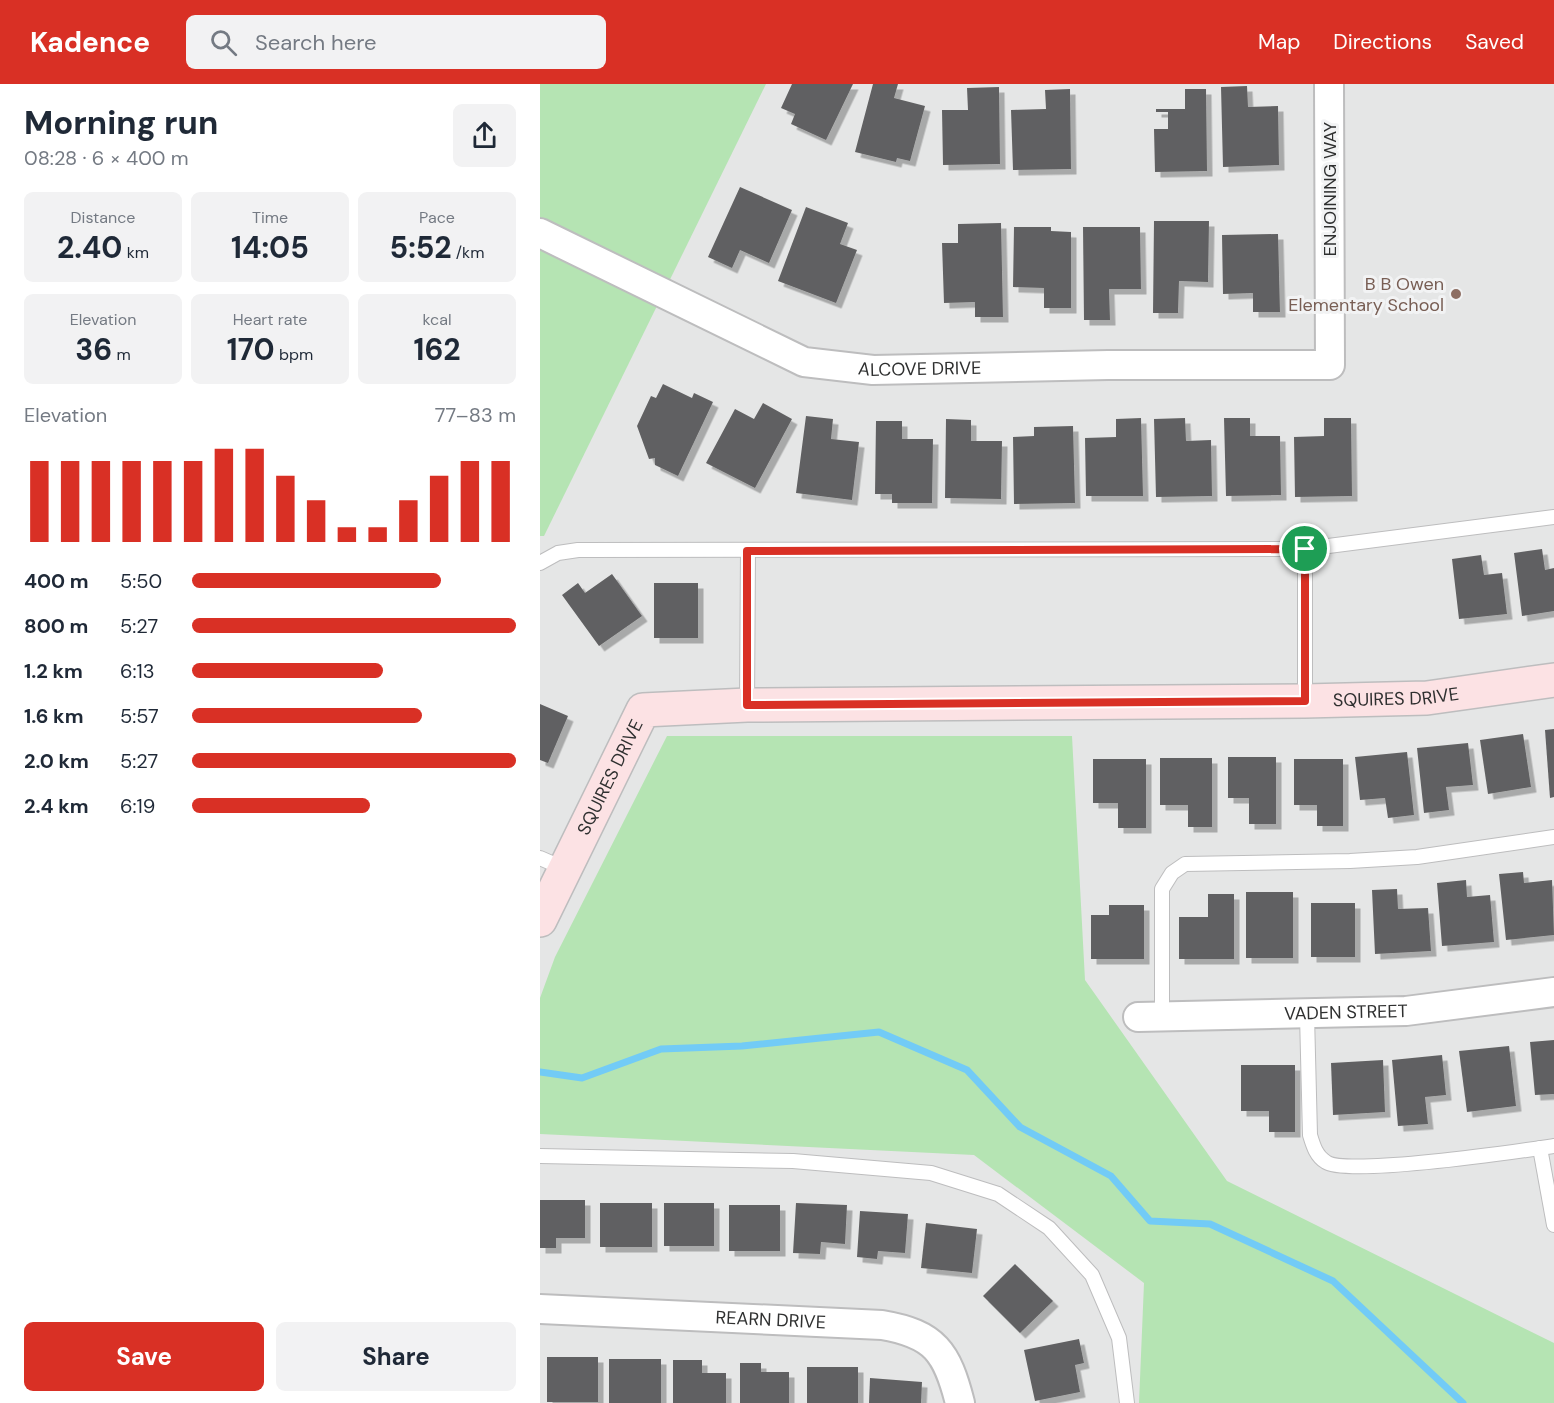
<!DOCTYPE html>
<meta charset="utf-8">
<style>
body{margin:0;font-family:"DM Sans",sans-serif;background:#f2f2f3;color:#1f2937;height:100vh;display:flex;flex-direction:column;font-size:22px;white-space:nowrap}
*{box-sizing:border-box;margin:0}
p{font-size:20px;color:#747a83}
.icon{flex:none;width:33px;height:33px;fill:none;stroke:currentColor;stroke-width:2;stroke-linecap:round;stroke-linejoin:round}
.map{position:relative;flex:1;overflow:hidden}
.details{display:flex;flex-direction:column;background:#fff;width:540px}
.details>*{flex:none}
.pin{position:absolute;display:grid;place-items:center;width:51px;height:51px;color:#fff;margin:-26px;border:3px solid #fff;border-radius:50%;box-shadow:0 2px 6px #0007}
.round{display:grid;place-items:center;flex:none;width:63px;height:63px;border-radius:9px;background:#f2f2f3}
.overview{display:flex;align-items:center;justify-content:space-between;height:102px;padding:0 24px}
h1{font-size:33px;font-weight:700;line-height:45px}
.figures{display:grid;grid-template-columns:repeat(3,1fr);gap:9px;height:102px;padding:6px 24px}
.figures div{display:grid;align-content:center;border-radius:9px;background:#f2f2f3;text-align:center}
.figures b{font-size:30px;font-weight:700}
.figures small{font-size:16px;font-weight:400}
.figures p{font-size:16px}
.chart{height:168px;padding:12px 24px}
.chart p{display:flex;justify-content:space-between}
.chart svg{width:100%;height:108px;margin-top:6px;stroke:#d93025;stroke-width:6}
.cta{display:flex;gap:12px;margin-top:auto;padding:12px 24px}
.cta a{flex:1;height:69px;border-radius:9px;background:#d93025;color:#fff;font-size:24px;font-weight:700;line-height:69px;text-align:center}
.cta a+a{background:#f2f2f3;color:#1f2937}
ul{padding:0 24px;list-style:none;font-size:20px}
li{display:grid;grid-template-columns:96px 72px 1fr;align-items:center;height:45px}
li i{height:15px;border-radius:8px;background:#d93025}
header{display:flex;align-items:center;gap:36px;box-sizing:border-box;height:84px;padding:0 30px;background:#d93025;color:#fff}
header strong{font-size:28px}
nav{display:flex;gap:33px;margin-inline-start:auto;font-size:21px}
.search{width:420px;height:54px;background:#f2f2f3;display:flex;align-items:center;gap:15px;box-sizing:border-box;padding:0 21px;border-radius:9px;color:#747a83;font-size:22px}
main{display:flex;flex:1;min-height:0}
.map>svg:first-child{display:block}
.green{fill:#b5e4b3}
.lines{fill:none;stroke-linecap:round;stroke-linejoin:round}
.stream{stroke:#72cbf6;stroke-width:7}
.building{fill:#616162;filter:url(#shadow)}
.lane-casing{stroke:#bdbdbe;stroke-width:16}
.street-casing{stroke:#bdbdbe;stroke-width:32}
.secondary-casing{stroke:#bdbdbe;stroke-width:36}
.lane{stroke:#fff;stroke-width:14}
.street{stroke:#fff;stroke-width:28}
.secondary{stroke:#fce2e4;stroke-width:33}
.route-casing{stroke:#fff;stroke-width:12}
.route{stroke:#d93025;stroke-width:8}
.education-dot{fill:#8d6e63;stroke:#f2f3f4;stroke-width:2}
.labels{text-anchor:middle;stroke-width:6;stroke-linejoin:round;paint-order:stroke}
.street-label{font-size:18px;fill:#2f3030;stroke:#f2f3f4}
.education-label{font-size:18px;fill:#785e54;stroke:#f2f3f4;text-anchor:end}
</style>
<header>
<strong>Kadence</strong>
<div class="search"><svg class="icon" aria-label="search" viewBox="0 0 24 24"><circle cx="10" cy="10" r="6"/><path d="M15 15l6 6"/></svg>Search here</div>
<nav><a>Map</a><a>Directions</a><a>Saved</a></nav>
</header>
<main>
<section class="details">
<div class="overview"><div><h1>Morning run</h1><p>08:28 · 6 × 400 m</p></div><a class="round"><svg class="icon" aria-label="share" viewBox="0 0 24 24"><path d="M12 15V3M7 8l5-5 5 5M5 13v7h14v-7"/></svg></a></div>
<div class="figures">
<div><p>Distance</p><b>2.40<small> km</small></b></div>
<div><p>Time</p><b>14:05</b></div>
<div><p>Pace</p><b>5:52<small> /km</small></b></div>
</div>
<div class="figures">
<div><p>Elevation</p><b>36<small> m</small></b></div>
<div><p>Heart rate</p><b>170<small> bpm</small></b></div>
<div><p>kcal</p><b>162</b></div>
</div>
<div class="chart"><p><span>Elevation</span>77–83 m</p>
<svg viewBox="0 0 160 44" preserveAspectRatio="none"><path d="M5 44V11M15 44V11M25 44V11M35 44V11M45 44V11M55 44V11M65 44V6M75 44V6M85 44V17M95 44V27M105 44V38M115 44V38M125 44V27M135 44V17M145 44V11M155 44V11"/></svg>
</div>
<ul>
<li><b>400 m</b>5:50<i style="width:77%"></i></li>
<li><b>800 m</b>5:27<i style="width:100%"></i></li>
<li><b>1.2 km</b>6:13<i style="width:59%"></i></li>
<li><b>1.6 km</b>5:57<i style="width:71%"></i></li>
<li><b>2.0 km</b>5:27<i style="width:100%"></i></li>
<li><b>2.4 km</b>6:19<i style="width:55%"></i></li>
</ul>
<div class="cta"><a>Save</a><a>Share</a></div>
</section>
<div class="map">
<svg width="1014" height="1319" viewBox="0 0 1014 1319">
<defs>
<filter id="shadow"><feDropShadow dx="5.5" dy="5.5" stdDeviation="0" flood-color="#0004"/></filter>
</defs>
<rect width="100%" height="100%" fill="#e5e6e6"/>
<!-- green -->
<g class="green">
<polygon points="0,0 226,0 4,452 0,452"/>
<polygon points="127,652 532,652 545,896 687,1097 1014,1259 1014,1319 599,1319 604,1199 434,1071 0,1050 0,914 15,873"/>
</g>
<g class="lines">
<!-- stream -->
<polyline class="stream" points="0,988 42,994 121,965 202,962 339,948 427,986 480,1043 571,1092 610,1137 670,1140 793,1197 923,1319"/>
</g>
<!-- building -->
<g class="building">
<polygon points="252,0 313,0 286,56 251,40 255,30 241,24"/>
<polygon points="333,0 358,0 354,14 385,22 370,77 357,74 356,78 315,68"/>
<polygon points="707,2 708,23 738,22 739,81 683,83 681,3"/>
<polygon points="459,3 460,80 403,81 402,26 428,26 427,4"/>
<polygon points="530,5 531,85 473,86 471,26 506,25 505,6"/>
<polygon points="645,5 666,5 667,87 615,88 614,45 628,45 628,28 616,28 616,25 645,25"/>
<polygon points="200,103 252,126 229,179 200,166 192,184 168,173"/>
<polygon points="266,123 308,139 300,160 317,166 296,219 238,197"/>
<polygon points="614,137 669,137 668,198 639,197 638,229 613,229"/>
<polygon points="461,139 463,233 435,233 435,218 404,219 402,159 418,159 418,140"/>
<polygon points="474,143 511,143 511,147 531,148 531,224 504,224 504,204 473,203"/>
<polygon points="543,143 600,143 601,205 569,205 570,236 544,236"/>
<polygon points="738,150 740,228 713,228 713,209 683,210 682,151"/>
<polygon points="123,300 152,314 154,309 173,318 138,392 115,381 115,374 109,375 97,342 111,312 116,314"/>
<polygon points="223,319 252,335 215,404 166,379 195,325 214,335"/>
<polygon points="266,332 293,335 291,355 319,358 312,416 256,409"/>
<polygon points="601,334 603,412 546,412 545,354 576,353 576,335"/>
<polygon points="645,334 646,357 671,356 672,412 616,413 614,335"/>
<polygon points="684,334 710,334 710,352 740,352 741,411 686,412"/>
<polygon points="784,334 811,334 812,412 755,413 754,353 784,352"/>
<polygon points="406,335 431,336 431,357 462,357 461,415 405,414"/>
<polygon points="336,337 362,337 362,355 393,355 392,419 352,419 352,410 335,410"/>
<polygon points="533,342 535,419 474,420 473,353 494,352 494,343"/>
<polygon points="1002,465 1005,486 1014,484 1014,527 982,532 974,469"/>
<polygon points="941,471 944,491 962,489 967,530 919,535 912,475"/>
<polygon points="72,490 102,532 59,562 22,511 38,499 45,509"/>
<rect x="114" y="499" width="44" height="55"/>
<polygon points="0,620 28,632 8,679 0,676"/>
<polygon points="1014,645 1014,713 1010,714 1005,646"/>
<polygon points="983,650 991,703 948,710 940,656"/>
<polygon points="928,659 933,701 906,703 909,726 884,729 877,664"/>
<polygon points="867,668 874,731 848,734 845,714 820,716 815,673"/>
<polygon points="688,673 736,673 736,740 709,740 709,714 688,714"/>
<polygon points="620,674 672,674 672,743 648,743 648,721 620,721"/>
<polygon points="553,675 606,675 606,744 578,744 578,719 553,719"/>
<polygon points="754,675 803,675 803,742 777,742 777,721 754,721"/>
<polygon points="983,788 984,799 1012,796 1014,851 966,856 959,790"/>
<polygon points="926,796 927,813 950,811 954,858 902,862 897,799"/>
<polygon points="857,805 858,825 888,824 891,867 835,870 832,806"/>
<rect x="706" y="808" width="47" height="66"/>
<polygon points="668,810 694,810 694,875 639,875 639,833 668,833"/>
<rect x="771" y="819" width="44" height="54"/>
<polygon points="569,821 604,821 604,875 551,875 551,831 569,831"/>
<polygon points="1014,956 1014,1010 995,1011 990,958"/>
<polygon points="969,962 976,1022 927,1028 919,967"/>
<polygon points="902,971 906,1011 885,1013 888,1040 858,1042 852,976"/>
<polygon points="843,976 845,1028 793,1031 791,979"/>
<polygon points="701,981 755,981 755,1048 729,1048 729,1027 701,1027"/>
<polygon points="0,1116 45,1116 45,1154 16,1154 16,1164 0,1164"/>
<rect x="60" y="1119" width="52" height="44"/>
<rect x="124" y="1119" width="50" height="43"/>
<polygon points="256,1119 307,1121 305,1160 281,1158 280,1170 253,1169"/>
<rect x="189" y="1121" width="51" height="46"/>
<polygon points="320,1127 368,1130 365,1169 338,1167 337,1175 317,1173"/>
<polygon points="386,1139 437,1145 432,1189 381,1184"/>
<polygon points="475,1180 513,1217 480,1249 443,1212"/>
<polygon points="539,1255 544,1279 535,1281 540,1308 495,1317 484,1266"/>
<rect x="7" y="1273" width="51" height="45"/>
<rect x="69" y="1275" width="52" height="44"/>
<polygon points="133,1276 162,1276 162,1289 186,1289 186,1319 133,1319"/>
<polygon points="200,1279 221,1279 221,1288 249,1288 249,1319 200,1319"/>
<rect x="267" y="1283" width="51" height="36"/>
<polygon points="330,1294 382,1298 381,1319 329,1319"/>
</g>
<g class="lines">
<!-- lane casing -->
<g class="lane-casing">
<g id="lane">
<polyline points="0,479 18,469 38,466 765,465 1014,433"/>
<polyline points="765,617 765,465"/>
<polyline points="207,621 208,467"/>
<polyline points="0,774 23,784"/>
<path d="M767 931 770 1051C773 1061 776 1072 786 1078 806 1093 980 1067 1014 1062"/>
<polyline points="622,932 622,805 632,789 645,780 810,777 877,773 1014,753"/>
<polyline points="1000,1064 1014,1141"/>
<polyline points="0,1072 253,1077 391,1089 458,1110 509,1144 552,1191 579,1254 587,1319"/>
</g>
</g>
<!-- street casing -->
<g class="street-casing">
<g id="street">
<path id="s1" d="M0 149 264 278 333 286 568 281H790L789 0"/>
<path id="s2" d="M598 933 866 927 1014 908"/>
<path id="s3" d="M0 1225 342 1241C395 1250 407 1268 420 1319"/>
</g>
</g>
<!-- secondary casing -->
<g class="secondary-casing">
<g id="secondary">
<path id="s4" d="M0 836 103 626 207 621 765 617 887 614 1014 596"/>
</g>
</g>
<!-- lane -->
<use href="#lane" class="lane"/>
<!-- street -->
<use href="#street" class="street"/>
<!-- secondary -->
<use href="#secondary" class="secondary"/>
</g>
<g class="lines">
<!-- route casing -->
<g class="route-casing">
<polygon id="route" points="765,465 765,617 207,621 207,467"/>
</g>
<!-- route -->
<use href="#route" class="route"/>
</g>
<!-- markers -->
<circle class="education-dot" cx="916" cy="210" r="6"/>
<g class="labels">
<!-- street labels -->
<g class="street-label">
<text transform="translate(790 105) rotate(-90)" y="6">ENJOINING WAY</text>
<text dy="6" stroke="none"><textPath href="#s1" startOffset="410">ALCOVE DRIVE</textPath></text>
<text dy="6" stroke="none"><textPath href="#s4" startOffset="987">SQUIRES DRIVE</textPath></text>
<text dy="6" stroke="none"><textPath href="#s4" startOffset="159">SQUIRES DRIVE</textPath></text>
<text dy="6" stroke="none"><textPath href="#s2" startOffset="208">VADEN STREET</textPath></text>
<text dy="6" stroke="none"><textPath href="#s3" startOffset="231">REARN DRIVE</textPath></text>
</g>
<!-- education labels -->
<g class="education-label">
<text x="904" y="206">B B Owen<tspan x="904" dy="21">Elementary School</tspan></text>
</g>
</g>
</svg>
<div class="pin" style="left:765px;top:465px;background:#1e9e55"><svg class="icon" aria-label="arrive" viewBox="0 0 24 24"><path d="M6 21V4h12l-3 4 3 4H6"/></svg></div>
</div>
</main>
